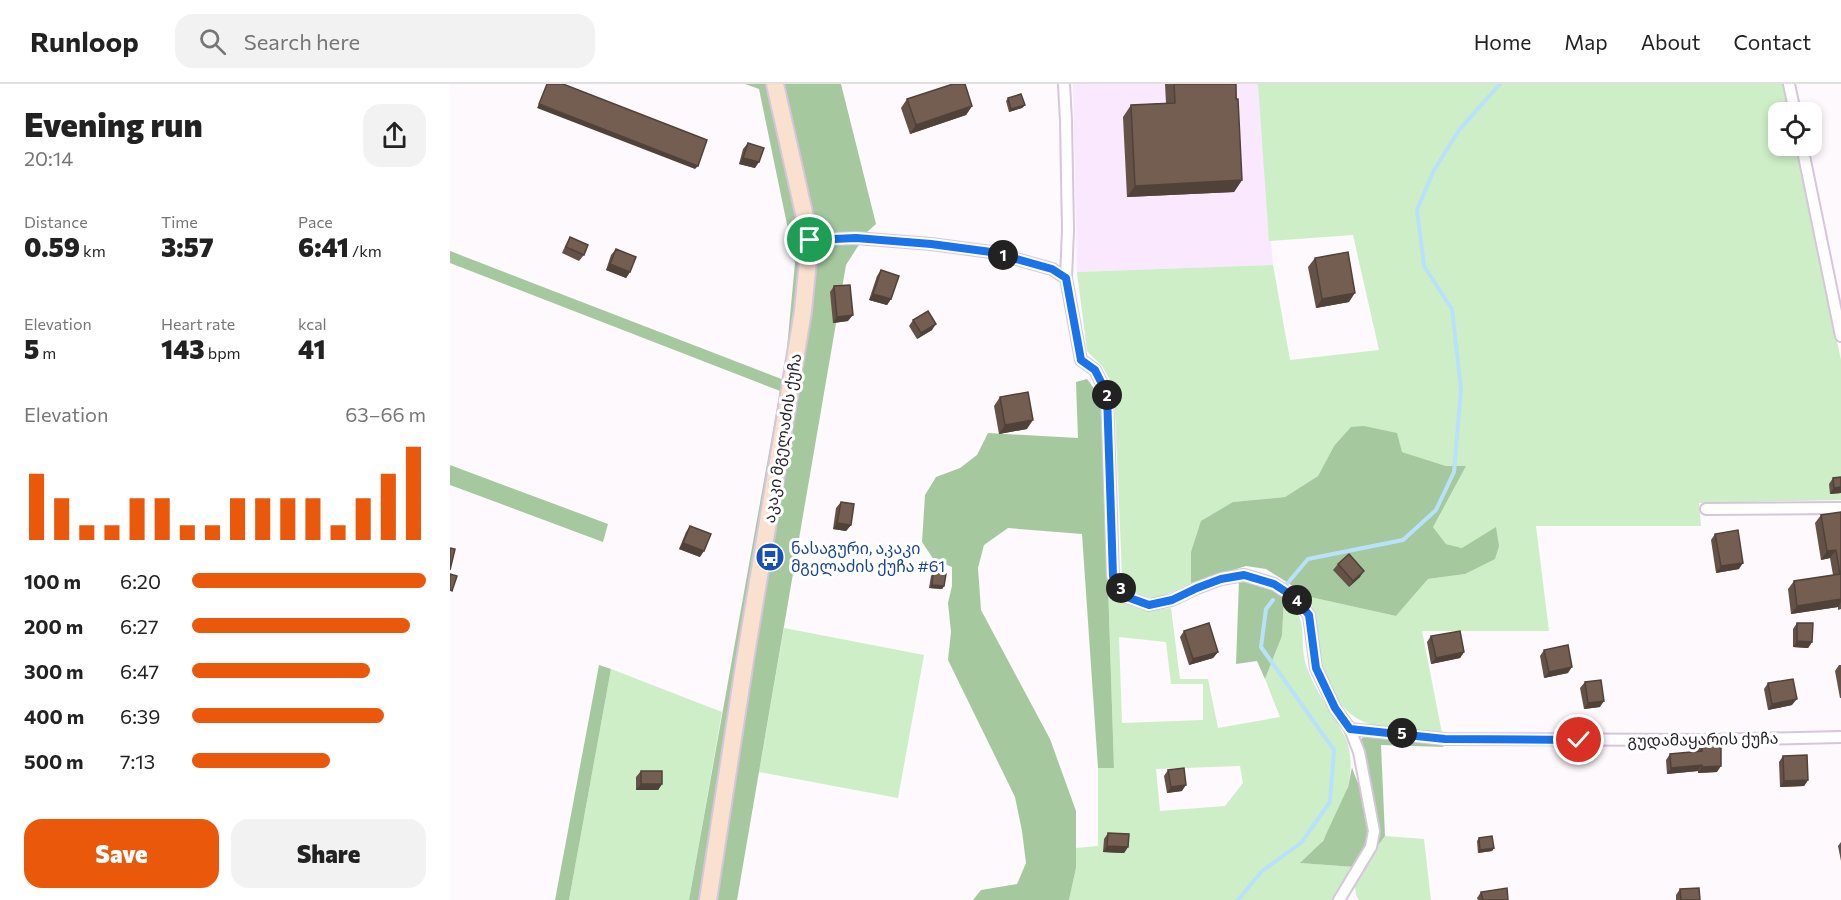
<!DOCTYPE html>
<meta charset="utf-8">
<style>
body{margin:0;font-family:Commissioner,"Noto Sans Georgian",sans-serif;background:#f2f2f2;color:#222;height:100vh;display:flex;flex-direction:column;font-size:22px;white-space:nowrap}
*{box-sizing:border-box;margin:0}
p{font-size:20px;color:#767676}
.icon{flex:none;width:33px;height:33px;fill:none;stroke:currentColor;stroke-width:2;stroke-linecap:round;stroke-linejoin:round}
.map{position:relative;flex:1;overflow:hidden}
.panel{display:flex;flex-direction:column;background:#fff;width:450px}
.panel>*{flex:none}
.controls{position:absolute;left:1318px;top:18px;display:grid;gap:12px}
.controls a{display:grid;place-items:center;width:54px;height:54px;border-radius:12px;background:#fff;box-shadow:0 3px 9px #0003;font-size:30px}
.pin{position:absolute;display:grid;place-items:center;width:51px;height:51px;color:#fff;margin:-26px;border:3px solid #fff;border-radius:50%;box-shadow:0 2px 6px #0007}
.km{position:absolute;width:30px;height:30px;margin:-15px;border-radius:50%;background:#222;color:#fff;font-size:16px;line-height:30px;text-align:center}
.round{display:grid;place-items:center;flex:none;width:63px;height:63px;border-radius:18px;background:#f2f2f2}
.headline{display:flex;align-items:center;justify-content:space-between;height:102px;padding:0 24px}
h1{font-size:33px;font-weight:800;line-height:45px}
.metrics{display:grid;grid-template-columns:repeat(3,1fr);gap:9px;height:102px;padding:6px 24px}
.metrics div{display:grid;align-content:center}
.metrics b{font-size:26px;font-weight:800}
.metrics small{font-size:16px;font-weight:400}
.metrics p{font-size:16px}
.chart{height:168px;padding:12px 24px}
.chart p{display:flex;justify-content:space-between}
.chart svg{width:100%;height:108px;margin-top:6px;stroke:#ea580c;stroke-width:6}
.primary-button{display:flex;gap:12px;margin-top:auto;padding:12px 24px}
.primary-button a{flex:1;height:69px;border-radius:18px;background:#ea580c;color:#fff;font-size:24px;font-weight:800;line-height:69px;text-align:center}
.primary-button a+a{background:#f2f2f2;color:#222}
ul{padding:0 24px;list-style:none;font-size:20px}
li{display:grid;grid-template-columns:96px 72px 1fr;align-items:center;height:45px}
li i{height:15px;border-radius:8px;background:#ea580c}
header{display:flex;align-items:center;gap:36px;box-sizing:border-box;height:84px;padding:0 30px;background:#fff;border-bottom:2px solid #e0e0e0}
header strong{font-size:28px}
nav{display:flex;gap:33px;margin-inline-start:auto;font-size:21px}
.search{width:420px;height:54px;background:#f2f2f2;display:flex;align-items:center;gap:15px;box-sizing:border-box;padding:0 21px;border-radius:18px;color:#767676;font-size:22px}
main{display:flex;flex:1;min-height:0}
.map>svg:first-child{display:block}
.built{fill:#fae8fe}
.green{fill:#cdeec7;fill-rule:evenodd}
.forest{fill:#a6c89f}
.lines{fill:none;stroke-linecap:round;stroke-linejoin:round}
.stream{stroke:#b9e1fb;stroke-width:4}
.street-casing{stroke:#d7c5db;stroke-width:14}
.secondary-casing{stroke:#d7c5db;stroke-width:20}
.street{stroke:#fff;stroke-width:10}
.secondary{stroke:#fae1cf;stroke-width:16}
.wall{fill:#645147}
.shaded-wall{fill:#514239}
.building{fill:#745e52;stroke:#514239;stroke-width:1.5}
.route-casing{stroke:#fff;stroke-width:12}
.route{stroke:#1a73e8;stroke-width:8}
.labels{text-anchor:middle;stroke-width:6;stroke-linejoin:round;paint-order:stroke}
.street-label{font-size:16px;fill:#2a242c;stroke:#fff}
.transit-label{font-size:16px;fill:#164399;stroke:#fff;text-anchor:start}
</style>
<header>
<strong>Runloop</strong>
<div class="search"><svg class="icon" aria-label="search" viewBox="0 0 24 24"><circle cx="10" cy="10" r="6"/><path d="M15 15l6 6"/></svg>Search here</div>
<nav><a>Home</a><a>Map</a><a>About</a><a>Contact</a></nav>
</header>
<main>
<section class="panel">
<div class="headline"><div><h1>Evening run</h1><p>20:14</p></div><a class="round"><svg class="icon" aria-label="share" viewBox="0 0 24 24"><path d="M12 15V3M7 8l5-5 5 5M5 13v7h14v-7"/></svg></a></div>
<div class="metrics">
<div><p>Distance</p><b>0.59<small> km</small></b></div>
<div><p>Time</p><b>3:57</b></div>
<div><p>Pace</p><b>6:41<small> /km</small></b></div>
</div>
<div class="metrics">
<div><p>Elevation</p><b>5<small> m</small></b></div>
<div><p>Heart rate</p><b>143<small> bpm</small></b></div>
<div><p>kcal</p><b>41</b></div>
</div>
<div class="chart"><p><span>Elevation</span>63–66 m</p>
<svg viewBox="0 0 160 44" preserveAspectRatio="none"><path d="M5 44V17M15 44V27M25 44V38M35 44V38M45 44V27M55 44V27M65 44V38M75 44V38M85 44V27M95 44V27M105 44V27M115 44V27M125 44V38M135 44V27M145 44V17M155 44V6"/></svg>
</div>
<ul>
<li><b>100 m</b>6:20<i style="width:100%"></i></li>
<li><b>200 m</b>6:27<i style="width:93%"></i></li>
<li><b>300 m</b>6:47<i style="width:76%"></i></li>
<li><b>400 m</b>6:39<i style="width:82%"></i></li>
<li><b>500 m</b>7:13<i style="width:59%"></i></li>
</ul>
<div class="primary-button"><a>Save</a><a>Share</a></div>
</section>
<div class="map">
<svg width="1391" height="816" viewBox="0 0 1391 816">
<rect width="100%" height="100%" fill="#fdf9fd"/>
<!-- built -->
<polygon class="built" points="623,0 808,0 823,181 627,188"/>
<!-- green -->
<g class="green">
<path d="M808 0H1333L1339 28H1329V62H1346L1391 276V416L1249 419 1251 442H1086L1099 547H972L992 649C972 647 926 646 910 636 868 613 868 554 860 513L946 532 978 495 1015 490 1012 464 996 460 983 443 996 382 952 368 884 362 868 392 835 413 783 418 741 468V499C724 507 701 522 683 506 679 502 675 495 672 490L664 304 652 282 637 267 627 188 823 181 840 276 929 266 903 151 819 157Z"/>
<path d="M658 496C676 525 687 529 721 524L730 595H758L768 644 830 633 815 595 832 552 834 513C862 535 847 556 857 584 866 609 883 629 895 653 910 684 892 729 873 756 868 765 858 772 851 779L904 783 883 816H619L626 784V764L648 762V684H664ZM669 553 716 558 721 600H753V636L672 639ZM790 682 793 699 775 722 710 727 706 685Z"/>
<polygon points="334,544 474,571 448,714 309,688"/>
<polygon points="161,585 272,628 239,816 119,816"/>
<polygon points="935,752 974,755 981,816 909,816 906,811 904,795"/>
</g>
<!-- forest -->
<g class="forest">
<polygon points="295,0 391,0 426,140 417,148 396,181 287,816 239,816 330,307 0,179 0,167 334,296 345,179 309,5"/>
<polygon points="637,295 652,315 664,684 648,684 632,450 558,444 534,461 528,484 531,526 600,655 626,727 626,784 619,816 523,816 531,806 567,800 576,779 572,747 565,713 498,576 501,548 498,519 502,502 502,483 484,476 472,458 475,411 486,393 510,384 527,371 538,349 628,354 626,298"/>
<polygon points="914,342 947,349 952,368 996,382 1016,382 983,443 996,460 1012,464 1046,443 1049,462 1045,475 1015,490 978,495 946,532 860,513 816,485 796,482 741,499 741,468 751,437 783,418 835,413 868,392 884,362 901,343"/>
<polygon points="0,381 158,440 153,458 0,401"/>
<path d="M789 497C806 496 819 504 834 513L832 552 815 595 807 577 786 580Z"/>
<polygon points="149,581 161,585 119,816 105,816"/>
<polygon points="919,649 990,660 994,663 931,661 935,752 927,763 928,744 910,661 911,655"/>
<path d="M902 683C908 702 922 727 919 748 918 760 910 772 904 783L850 779 873 757 898 703Z"/>
</g>
<g class="lines">
<!-- stream -->
<g class="stream">
<polyline points="836,501 858,475 953,456 986,426 1004,388 1011,305 1002,225 974,182 967,126 983,88 1009,46 1050,0"/>
<polyline points="788,816 812,787 851,759 880,718 884,666 811,563 816,525 823,516"/>
</g>
<!-- street casing -->
<g class="street-casing">
<g id="street">
<polyline points="614,0 616,37 618,146 616,194 631,276 645,286 657,310 663,492 677,513 699,521 722,516 747,504 771,495 794,491 824,500 844,513 859,531 866,584 885,624 900,645 909,668 924,747 921,763 889,816"/>
<polyline points="1339,0 1345,28"/>
<polyline points="1352,62 1391,252"/>
<polyline points="360,156 406,154 481,160 541,168 602,185 616,194"/>
<polyline points="1256,425 1391,424"/>
<polyline points="900,645 995,655 1257,656 1391,653"/>
</g>
</g>
<!-- secondary casing -->
<g class="secondary-casing">
<polyline id="secondary" points="258,816 295,576 353,227 360,156 325,0"/>
</g>
<!-- street -->
<use href="#street" class="street"/>
<!-- secondary -->
<use href="#secondary" class="secondary"/>
</g>
<!-- wall -->
<g class="wall">
<polygon points="715,0 786,0 792,96 784,108 677,113 673,33 681,21 716,19"/>
<polygon points="558,14 575,21 572,24 559,28 556,17"/>
<polygon points="457,15 522,22 516,31 460,50 451,24"/>
<polygon points="298,59 305,84 289,80 293,65"/>
<polygon points="120,153 134,171 129,177 112,169 116,160"/>
<polygon points="166,165 180,188 176,194 156,186 161,171"/>
<polygon points="865,174 899,218 866,224 858,183"/>
<polygon points="431,186 441,215 437,221 419,216 427,192"/>
<polygon points="384,202 398,237 383,239 380,208"/>
<polygon points="463,236 482,246 467,255 459,242"/>
<polygon points="550,313 577,345 549,350 544,322"/>
<polygon points="1391,393 1391,409 1380,410 1379,400 1383,394"/>
<polygon points="391,418 401,441 396,447 383,445 386,424"/>
<polygon points="1391,428 1391,525 1388,526 1388,523 1341,530 1338,505 1344,497 1383,491 1380,474 1371,476 1365,439 1371,431"/>
<polygon points="240,442 250,473 229,465 236,448"/>
<polygon points="1265,450 1289,485 1266,489 1261,456"/>
<polygon points="888,480 910,493 899,503 883,486"/>
<polygon points="483,489 494,502 492,505 479,504 481,492"/>
<polygon points="1347,539 1362,558 1358,564 1343,563 1343,545"/>
<polygon points="734,547 768,568 763,574 739,581 730,553"/>
<polygon points="981,552 1014,568 1010,574 981,580 977,558"/>
<polygon points="1094,566 1118,589 1094,594 1090,572"/>
<polygon points="1389,581 1391,581 1391,614 1390,614 1385,587"/>
<polygon points="1135,598 1150,623 1134,625 1130,604"/>
<polygon points="1318,599 1342,621 1318,626 1314,605"/>
<polygon points="1252,660 1267,688 1248,689 1248,687 1217,690 1216,676 1220,670 1247,667"/>
<polygon points="1333,672 1358,696 1354,702 1330,703 1329,678"/>
<polygon points="718,686 732,707 717,709 714,692"/>
<polygon points="191,687 212,700 208,706 186,706 186,693"/>
<polygon points="658,749 678,763 674,769 653,768 654,755"/>
<polygon points="1029,754 1044,764 1042,767 1028,769 1027,757"/>
<polygon points="1391,758 1391,777 1388,762"/>
<polygon points="1230,805 1250,816 1226,816 1226,811"/>
<polygon points="1031,808 1058,816 1028,816 1027,814"/>
</g>
<!-- shaded-wall -->
<g class="shaded-wall">
<polygon points="89,20 248,82 245,85 87,24"/>
<polygon points="575,21 572,24 559,28 561,25"/>
<polygon points="522,22 516,31 460,50 466,41"/>
<polygon points="293,74 309,78 305,84 289,80"/>
<polygon points="792,96 784,108 677,113 685,102"/>
<polygon points="160,180 180,188 176,194 156,186"/>
<polygon points="905,209 899,218 866,224 872,215"/>
<polygon points="423,210 441,215 437,221 419,216"/>
<polygon points="403,231 398,237 383,239 387,233"/>
<polygon points="486,240 482,246 467,255 471,249"/>
<polygon points="583,336 577,345 549,350 555,341"/>
<polygon points="1391,403 1391,409 1380,410 1384,404"/>
<polygon points="387,439 401,441 396,447 383,445"/>
<polygon points="233,459 254,467 250,473 229,465"/>
<polygon points="1386,466 1380,474 1371,476 1377,467"/>
<polygon points="1293,479 1289,485 1266,489 1271,482"/>
<polygon points="914,487 910,493 899,503 903,497"/>
<polygon points="482,501 494,502 492,505 479,504"/>
<polygon points="1391,515 1391,518 1388,523 1341,530 1347,522"/>
<polygon points="1347,557 1362,558 1358,564 1343,563"/>
<polygon points="768,568 763,574 739,581 743,575"/>
<polygon points="1014,568 1010,574 981,580 986,574"/>
<polygon points="1122,583 1118,589 1094,594 1099,588"/>
<polygon points="1347,615 1342,621 1318,626 1322,620"/>
<polygon points="1154,617 1150,623 1134,625 1138,619"/>
<polygon points="1252,681 1248,687 1217,690 1221,684"/>
<polygon points="1271,682 1267,688 1248,689 1252,683"/>
<polygon points="1358,696 1354,702 1330,703 1334,697"/>
<polygon points="191,700 212,700 208,706 186,706"/>
<polygon points="736,701 732,707 717,709 721,703"/>
<polygon points="657,762 678,763 674,769 653,768"/>
<polygon points="1044,764 1042,767 1028,769 1030,766"/>
</g>
<!-- building -->
<g class="building">
<polygon points="97,0 113,0 257,56 248,82 89,20"/>
<polygon points="503,0 515,0 522,22 466,41 457,15"/>
<polygon points="724,0 786,0 786,15 788,15 792,96 685,102 681,21 725,19"/>
<polygon points="571,10 575,21 561,25 558,14"/>
<polygon points="298,59 314,64 309,78 293,74"/>
<polygon points="120,153 138,161 134,171 116,163"/>
<polygon points="166,165 186,173 180,188 160,180"/>
<polygon points="898,168 905,209 872,215 865,174"/>
<polygon points="431,186 449,192 441,215 423,210"/>
<polygon points="400,201 403,231 387,233 384,202"/>
<polygon points="478,227 486,240 471,249 463,236"/>
<polygon points="578,308 583,336 555,341 550,313"/>
<polygon points="1391,393 1391,403 1384,404 1383,394"/>
<polygon points="391,418 404,420 401,441 387,439"/>
<polygon points="1391,428 1391,515 1347,522 1344,497 1390,490 1386,466 1377,467 1371,431"/>
<polygon points="240,442 261,450 254,467 233,459"/>
<polygon points="1288,446 1293,479 1271,482 1265,450"/>
<polygon points="0,464 5,465 0,486"/>
<polygon points="899,470 914,487 903,497 888,480"/>
<polygon points="483,489 496,490 494,502 482,501"/>
<polygon points="0,490 7,492 2,507 0,506"/>
<polygon points="759,539 768,568 743,575 734,547"/>
<polygon points="1347,539 1363,539 1362,558 1347,557"/>
<polygon points="1010,547 1014,568 986,574 981,552"/>
<polygon points="1118,561 1122,583 1099,588 1094,566"/>
<polygon points="1343,595 1347,615 1322,620 1318,599"/>
<polygon points="1151,596 1154,617 1138,619 1135,598"/>
<polygon points="1252,660 1271,660 1271,682 1252,683 1252,681 1221,684 1220,670 1252,667"/>
<polygon points="1357,671 1358,696 1334,697 1333,672"/>
<polygon points="734,684 736,701 721,703 718,686"/>
<rect x="191" y="687" width="21" height="13"/>
<polygon points="658,749 679,750 678,763 657,762"/>
<polygon points="1042,752 1044,764 1030,766 1029,754"/>
<polygon points="1057,804 1058,816 1033,816 1031,808"/>
<polygon points="1249,804 1250,816 1231,816 1230,805"/>
</g>
<g class="lines">
<!-- route casing -->
<g class="route-casing">
<polyline id="route" points="360,156 406,154 481,160 541,168 602,185 616,194 631,276 645,286 657,310 663,492 677,513 699,521 722,516 747,504 771,495 794,491 824,500 844,513 859,531 866,584 885,624 900,645 995,655 1129,656"/>
</g>
<!-- route -->
<use href="#route" class="route"/>
</g>
<!-- icons -->
<defs>
<g id="bus-disc" transform="scale(1.5)"><circle r="9.5" fill="#1a4fb4" stroke="#fff"/><path d="M-5-6H5V4H4V6H2V4H-2V6H-4V4H-5ZM-3.5-4V0h7V-4ZM-3.5 1.2v1.5H-2V1.2ZM2 1.2v1.5H3.5V1.2Z" fill="#fff"/></g>
</defs>
<g fill-rule="evenodd">
<use href="#bus-disc" x="320" y="473"/>
</g>
<g class="labels">
<!-- street labels -->
<g class="street-label">
<text transform="translate(332 354) rotate(-81)" y="6">აკაკი მგელაძის ქუჩა</text>
<text transform="translate(1253 655) rotate(-1)" y="6">გუდამაყარის ქუჩა</text>
</g>
<!-- transit labels -->
<g class="transit-label">
<text x="341" y="470">ნასაგური, აკაკი<tspan x="341" dy="18">მგელაძის ქუჩა #61</tspan></text>
</g>
</g>
</svg>
<div class="controls">
<a><svg class="icon" aria-label="locate" viewBox="0 0 24 24"><circle cx="12" cy="12" r="6"/><path d="M12 2v4M12 18v4M2 12h4M18 12h4"/></svg></a>
</div>
<div class="pin" style="left:360px;top:156px;background:#1e9e55"><svg class="icon" aria-label="arrive" viewBox="0 0 24 24"><path d="M6 21V4h12l-3 4 3 4H6"/></svg></div>
<div class="pin" style="left:1129px;top:656px;background:#d93025"><svg class="icon" aria-label="check" viewBox="0 0 24 24"><path d="M5 12l5 5 9-10"/></svg></div>
<b class="km" style="left:553px;top:171px">1</b>
<b class="km" style="left:657px;top:311px">2</b>
<b class="km" style="left:671px;top:504px">3</b>
<b class="km" style="left:847px;top:516px">4</b>
<b class="km" style="left:952px;top:649px">5</b>
</div>
</main>
